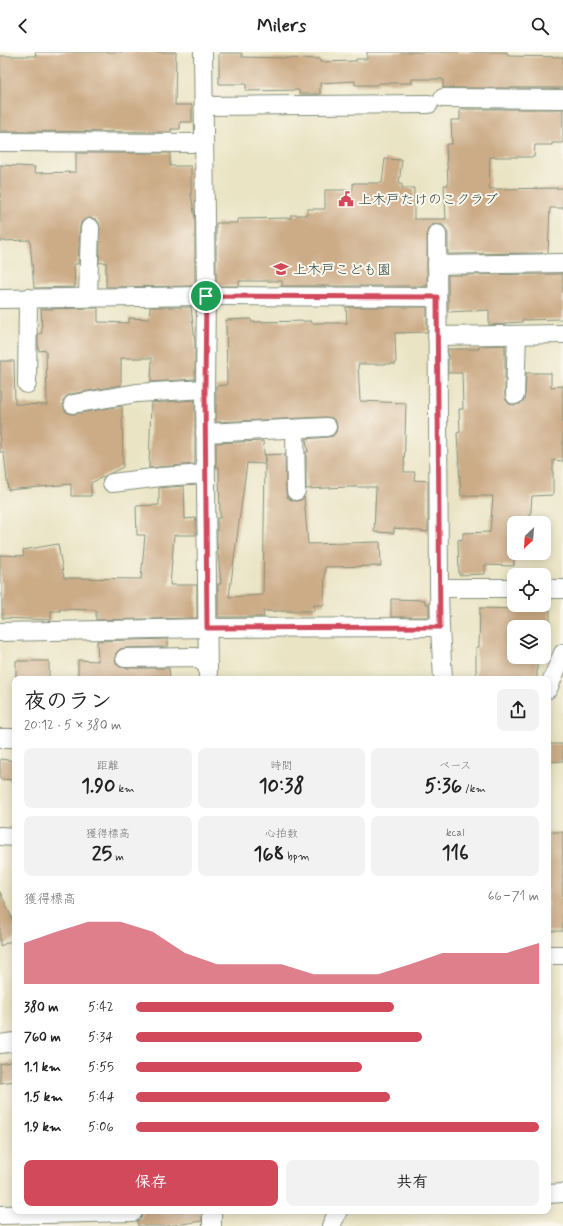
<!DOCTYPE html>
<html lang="ja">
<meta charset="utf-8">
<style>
body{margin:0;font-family:Mynerve,"Klee One",sans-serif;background:#f2f2f2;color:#222;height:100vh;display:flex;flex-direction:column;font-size:15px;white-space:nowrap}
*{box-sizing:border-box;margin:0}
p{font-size:13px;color:#767676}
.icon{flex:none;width:22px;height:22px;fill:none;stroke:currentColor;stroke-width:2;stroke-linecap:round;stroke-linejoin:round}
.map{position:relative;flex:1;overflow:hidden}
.drawer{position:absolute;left:12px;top:624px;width:539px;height:538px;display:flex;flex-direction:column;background:#fff;border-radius:8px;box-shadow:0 2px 10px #0003}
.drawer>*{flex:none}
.needle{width:26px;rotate:205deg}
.controls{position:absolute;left:507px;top:464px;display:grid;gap:8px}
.controls a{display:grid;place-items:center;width:44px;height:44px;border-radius:8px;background:#fff;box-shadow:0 2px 10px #0003;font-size:20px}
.pin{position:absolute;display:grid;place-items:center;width:34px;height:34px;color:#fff;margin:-17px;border:2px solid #fff;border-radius:50%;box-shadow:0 1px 4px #0007}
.round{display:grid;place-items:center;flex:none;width:42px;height:42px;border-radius:8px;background:#f2f2f2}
.overview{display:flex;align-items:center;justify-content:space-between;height:68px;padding:0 12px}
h1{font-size:22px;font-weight:700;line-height:30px}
.metrics{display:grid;grid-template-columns:repeat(3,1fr);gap:6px;height:68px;padding:4px 12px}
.metrics div{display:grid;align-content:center;border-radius:8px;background:#f2f2f2;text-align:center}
.metrics b{font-size:20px;font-weight:700}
.metrics small{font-size:11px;font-weight:400}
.metrics p{font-size:11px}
.chart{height:112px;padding:8px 12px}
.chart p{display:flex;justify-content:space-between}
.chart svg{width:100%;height:72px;margin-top:4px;fill:#d1495b;opacity:.7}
.primary-button{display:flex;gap:8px;margin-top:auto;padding:8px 12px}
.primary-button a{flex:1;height:46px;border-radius:8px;background:#d1495b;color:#fff;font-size:16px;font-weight:700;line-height:46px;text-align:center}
.primary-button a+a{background:#f2f2f2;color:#222}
ul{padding:0 12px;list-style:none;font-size:13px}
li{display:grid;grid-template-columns:64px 48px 1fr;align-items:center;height:30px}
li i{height:10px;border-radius:5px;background:#d1495b}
header{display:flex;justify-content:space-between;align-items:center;height:52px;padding:0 12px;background:#fff;font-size:18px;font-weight:700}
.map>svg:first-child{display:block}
.building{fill:#ccac87;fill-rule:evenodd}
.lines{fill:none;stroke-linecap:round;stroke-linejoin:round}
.minor-casing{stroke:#84907c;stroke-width:20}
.minor{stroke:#fff;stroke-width:18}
.route-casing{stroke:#fff;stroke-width:8}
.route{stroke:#d1495b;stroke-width:5}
.labels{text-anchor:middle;stroke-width:4;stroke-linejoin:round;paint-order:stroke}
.poi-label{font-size:14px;fill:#1f3d34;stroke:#fbf7ec;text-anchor:start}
</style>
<header><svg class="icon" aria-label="back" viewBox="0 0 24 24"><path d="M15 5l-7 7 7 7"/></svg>Milers<svg class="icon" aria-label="search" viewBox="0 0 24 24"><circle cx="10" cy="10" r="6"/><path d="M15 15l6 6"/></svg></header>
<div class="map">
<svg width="563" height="1174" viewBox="0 0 563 1174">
<rect width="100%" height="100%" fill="#fbf7ec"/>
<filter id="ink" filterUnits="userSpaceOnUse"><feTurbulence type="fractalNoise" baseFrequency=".025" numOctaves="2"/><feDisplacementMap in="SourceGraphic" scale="8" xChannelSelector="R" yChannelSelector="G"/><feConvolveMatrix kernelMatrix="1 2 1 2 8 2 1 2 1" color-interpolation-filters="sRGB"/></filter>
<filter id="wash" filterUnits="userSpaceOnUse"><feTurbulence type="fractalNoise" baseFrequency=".012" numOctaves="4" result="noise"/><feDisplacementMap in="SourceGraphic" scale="16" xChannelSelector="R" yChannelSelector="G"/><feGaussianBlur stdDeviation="0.9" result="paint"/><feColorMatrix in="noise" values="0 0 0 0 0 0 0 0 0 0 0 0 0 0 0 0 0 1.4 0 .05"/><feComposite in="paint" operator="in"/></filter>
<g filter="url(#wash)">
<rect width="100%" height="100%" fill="#eae4c5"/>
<g id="blocks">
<!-- building -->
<g class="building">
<polygon points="35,0 176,0 175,53 192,53 192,70 180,70 180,77 171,77 171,80 0,79 0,4 36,4"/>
<polygon points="367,0 507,0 508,4 563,5 563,36 443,36 443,27 412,27 412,31 379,31 378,33 355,33 355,29 320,31 320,42 299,42 299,38 246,39 246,32 219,32 219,1 242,1 242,5 320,7 320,10 356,9 356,7 367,7"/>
<polygon points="460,57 563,57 563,91 552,91 552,93 535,93 534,105 490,105 489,137 563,136 563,156 550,156 548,201 448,202 448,182 446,177 443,173 437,172 432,173 428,176 427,182 427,234 282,234 282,229 239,229 239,234 216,234 216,171 238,171 238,167 291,166 291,163 307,163 307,157 325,157 325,138 353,138 353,131 382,131 385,107 402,108 399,132 402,132 402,136 414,136 414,167 446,167 444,133 448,133 446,92 452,92 451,68 460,68"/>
<polygon points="76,101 170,101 170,114 191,114 191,142 195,166 195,234 106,235 106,210 99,211 100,176 99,171 96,167 90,166 85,167 81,170 80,175 78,212 74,212 75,235 34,236 30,188 0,189 0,113 35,115 34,121 76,120"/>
<polygon points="563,222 563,267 522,268 522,270 506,271 506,272 489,273 489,258 448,260 448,223"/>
<polygon points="150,255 191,255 195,290 195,327 151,330 152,306 121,306 121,333 71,342 67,344 63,348 63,353 65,359 70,362 74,362 122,354 123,415 91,431 91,444 71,444 71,432 8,438 4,401 0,400 0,309 14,309 15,352 47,353 46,298 39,299 38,291 38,282 42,281 41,257 98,256 98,270 129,271 129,266 149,267"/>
<polygon points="346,255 427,255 427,280 395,281 396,312 358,312 360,349 406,351 404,420 415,420 414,428 428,429 428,480 394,476 394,481 374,480 376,435 348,435 306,437 306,400 308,400 306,387 328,385 333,384 336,380 337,375 336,370 332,366 326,365 216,370 216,334 227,333 226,268 251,267 251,270 311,269 312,271 347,271"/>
<polygon points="505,293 505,343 506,348 509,352 515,353 520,352 524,348 525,343 526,321 551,321 551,335 563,334 563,409 553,408 553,443 532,444 530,471 514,471 514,514 485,513 485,522 459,523 458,488 463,487 463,481 490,480 493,444 461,444 457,381 460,380 459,357 463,357 462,321 448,321 448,297 479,297 479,294"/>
<polygon points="195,348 195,412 149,416 151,351"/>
<path d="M263 389 265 411V403L285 402 286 439 287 445 291 448 296 449 301 448 304 445 308 492 380 490 381 514 325 515 324 553H314V559H263L264 565H218V532H221L217 491V466H220L219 415H216V391ZM247 411 265 412 263 543 229 545Z"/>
<polygon points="184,434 185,467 196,466 196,483 174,483 170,533 197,533 197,566 96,568 96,558 60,557 60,559 51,559 51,568 2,566 2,530 0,530 0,503 24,504 23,498 58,492 64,526 141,527 145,483 137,483 136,454 159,453 159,436"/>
<polygon points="391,547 425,548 425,552 429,552 429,565 391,565"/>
<polygon points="480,556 550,558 550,575 514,575 514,605 537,605 537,627 476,626 476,595 479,595"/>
<polygon points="168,587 168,595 125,596 120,597 116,601 115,607 116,612 120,615 125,616 169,616 170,627 78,627 78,608 98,609 97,589"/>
<rect x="16" y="609" width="33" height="18"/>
<polygon points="548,692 563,692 563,709 548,710"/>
<polygon points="0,707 15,709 15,728 0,727"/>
<rect x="548" y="780" width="15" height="99"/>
<polygon points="0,840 15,873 15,887 0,894"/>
<polygon points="15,1009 15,1029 0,1031 0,1012"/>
<polygon points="143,1159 202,1159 202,1169 168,1174 138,1174 137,1169 142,1165"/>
</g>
</g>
</g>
<g filter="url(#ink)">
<use href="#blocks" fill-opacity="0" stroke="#84907c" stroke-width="1"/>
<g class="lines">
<!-- minor casing -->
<g class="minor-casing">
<g id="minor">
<polyline points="203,0 206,244 205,337 208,627"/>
<polyline points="443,46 563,47"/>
<polyline points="204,54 429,52"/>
<polyline points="0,90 204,91"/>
<polyline points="437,182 439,536"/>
<polyline points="437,213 563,211"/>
<polyline points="88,245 90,176"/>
<polyline points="0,247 206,244 437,245"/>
<polyline points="437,284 563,282"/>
<polyline points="27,332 28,246"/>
<polyline points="515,343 517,283"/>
<polyline points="73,352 137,341 205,337"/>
<polyline points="295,377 296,439"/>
<polyline points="205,381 327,375"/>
<polyline points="112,431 161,425 205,422"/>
<polyline points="544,537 563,537"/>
<polyline points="440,575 443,627"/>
<polyline points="0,580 207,576 440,575 439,536 514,536"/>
<polyline points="125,606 196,605 208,614"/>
<polyline points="548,637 563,601"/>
<polyline points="0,686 15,686"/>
<polyline points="0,784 15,785"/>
<polyline points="548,903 563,903"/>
<polyline points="0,992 15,990"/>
<polyline points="548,1142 563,1141"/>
<polyline points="0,1163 133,1160"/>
<polyline points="212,1174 212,1159"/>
<polyline points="331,1174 338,1159"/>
</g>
</g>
<!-- minor -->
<use href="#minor" class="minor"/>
</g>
</g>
<g class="lines" filter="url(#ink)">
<!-- route casing -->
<g class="route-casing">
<polygon id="route" points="206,244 437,245 440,575 207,576 205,337"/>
</g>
<!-- route -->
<use href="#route" class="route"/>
</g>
<!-- icons -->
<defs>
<g id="civic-bare" transform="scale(1.2)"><path d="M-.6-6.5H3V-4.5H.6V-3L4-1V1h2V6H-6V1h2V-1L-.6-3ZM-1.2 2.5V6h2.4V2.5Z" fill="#d1495b" stroke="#fbf7ec" stroke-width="2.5" paint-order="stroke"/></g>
<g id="school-bare" transform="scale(1.2)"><path d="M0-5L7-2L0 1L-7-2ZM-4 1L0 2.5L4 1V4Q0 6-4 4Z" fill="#d1495b" stroke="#fbf7ec" stroke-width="2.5" paint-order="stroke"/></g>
</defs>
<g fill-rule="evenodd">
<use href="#civic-bare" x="346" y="147"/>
<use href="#school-bare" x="281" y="217"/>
</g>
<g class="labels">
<!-- poi labels -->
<g class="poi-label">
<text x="358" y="152">上木戸たけのこクラブ</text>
<text x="293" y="222">上木戸こども園</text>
</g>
</g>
</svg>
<div class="controls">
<a><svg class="needle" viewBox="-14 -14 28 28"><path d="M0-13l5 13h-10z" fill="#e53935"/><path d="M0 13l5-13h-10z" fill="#767676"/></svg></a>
<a><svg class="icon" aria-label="locate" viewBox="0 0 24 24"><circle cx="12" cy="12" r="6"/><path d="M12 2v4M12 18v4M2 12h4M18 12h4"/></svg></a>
<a><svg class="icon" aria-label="layers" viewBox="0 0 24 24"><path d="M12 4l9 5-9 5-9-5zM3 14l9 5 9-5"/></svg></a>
</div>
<div class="pin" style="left:206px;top:244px;background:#1e9e55"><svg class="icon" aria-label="arrive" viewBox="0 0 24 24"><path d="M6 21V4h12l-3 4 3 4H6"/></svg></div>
<section class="drawer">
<div class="overview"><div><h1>夜のラン</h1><p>20:12 · 5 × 380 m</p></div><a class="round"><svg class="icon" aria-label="share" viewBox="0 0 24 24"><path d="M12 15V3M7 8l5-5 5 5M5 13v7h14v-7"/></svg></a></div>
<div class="metrics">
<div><p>距離</p><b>1.90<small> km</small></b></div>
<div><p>時間</p><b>10:38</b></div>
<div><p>ペース</p><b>5:36<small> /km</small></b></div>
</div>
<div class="metrics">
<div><p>獲得標高</p><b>25<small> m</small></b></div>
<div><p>心拍数</p><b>168<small> bpm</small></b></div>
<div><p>kcal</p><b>116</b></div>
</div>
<div class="chart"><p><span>獲得標高</span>66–71 m</p>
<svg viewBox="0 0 160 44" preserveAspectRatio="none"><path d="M0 44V19L10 12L20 6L30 6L40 12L50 25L60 32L70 32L80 32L90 38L100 38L110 38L120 32L130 25L140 25L150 25L160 19V44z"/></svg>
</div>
<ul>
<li><b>380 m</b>5:42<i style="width:64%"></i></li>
<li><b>760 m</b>5:34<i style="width:71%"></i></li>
<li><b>1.1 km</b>5:55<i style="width:56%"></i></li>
<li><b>1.5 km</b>5:44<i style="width:63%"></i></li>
<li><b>1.9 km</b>5:06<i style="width:100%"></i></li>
</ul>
<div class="primary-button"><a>保存</a><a>共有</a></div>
</section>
</div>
